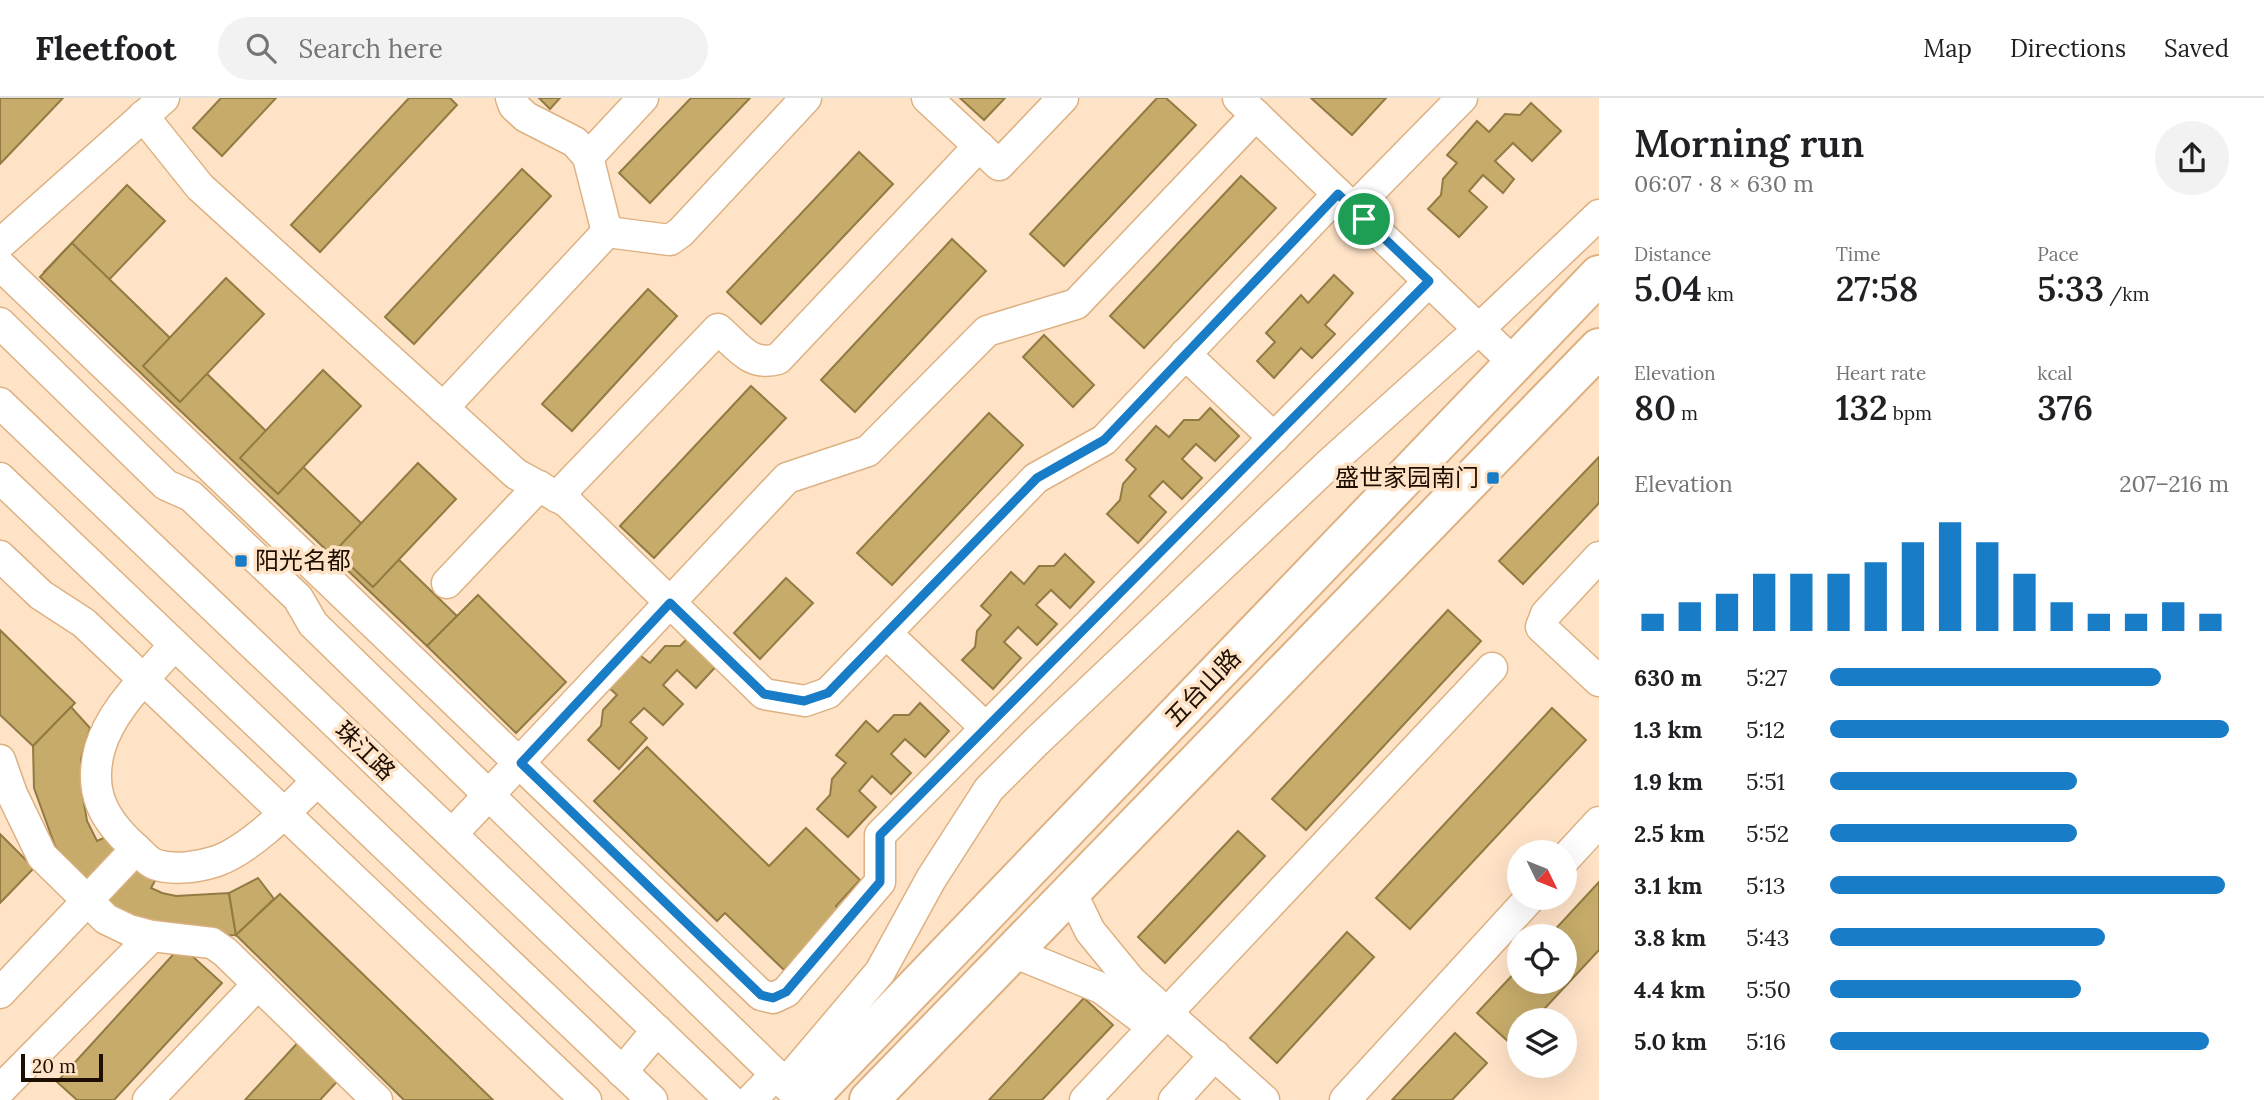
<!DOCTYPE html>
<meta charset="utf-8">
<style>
body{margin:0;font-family:Lora,"Noto Sans SC",serif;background:#f2f2f2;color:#202124;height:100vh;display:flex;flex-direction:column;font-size:26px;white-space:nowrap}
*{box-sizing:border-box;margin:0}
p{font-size:23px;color:#757577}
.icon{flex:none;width:38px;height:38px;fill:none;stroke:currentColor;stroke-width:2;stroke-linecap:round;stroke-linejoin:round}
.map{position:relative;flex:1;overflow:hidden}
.details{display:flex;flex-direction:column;background:#fff;width:665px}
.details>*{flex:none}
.needle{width:46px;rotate:133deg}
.fabs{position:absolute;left:1507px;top:742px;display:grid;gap:14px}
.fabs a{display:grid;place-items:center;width:70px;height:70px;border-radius:50%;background:#fff;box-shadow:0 7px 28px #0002;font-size:35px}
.scale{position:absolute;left:21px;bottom:18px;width:82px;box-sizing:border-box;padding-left:7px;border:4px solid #1e0e00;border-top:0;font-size:19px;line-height:24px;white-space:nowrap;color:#1e0e00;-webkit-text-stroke:5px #ffe3c7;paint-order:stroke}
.pin{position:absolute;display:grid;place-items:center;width:60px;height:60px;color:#fff;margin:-30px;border:4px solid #fff;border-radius:50%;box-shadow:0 2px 7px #0007}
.round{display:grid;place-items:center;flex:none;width:74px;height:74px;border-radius:37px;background:#f2f2f2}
.overview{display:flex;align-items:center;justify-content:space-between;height:119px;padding:0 35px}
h1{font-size:38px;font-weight:600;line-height:52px}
.figures{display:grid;grid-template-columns:repeat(3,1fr);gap:10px;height:119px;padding:7px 35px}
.figures div{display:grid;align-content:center}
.figures b{font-size:35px;font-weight:600}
.figures small{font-size:19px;font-weight:400}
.figures p{font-size:19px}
.chart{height:196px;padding:14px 35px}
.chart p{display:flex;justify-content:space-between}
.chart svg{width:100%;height:126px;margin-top:7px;stroke:#187cc7;stroke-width:6}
ul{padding:0 35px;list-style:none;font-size:23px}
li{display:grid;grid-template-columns:112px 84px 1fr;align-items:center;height:52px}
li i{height:18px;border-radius:9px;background:#187cc7}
header{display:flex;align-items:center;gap:42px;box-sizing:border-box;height:98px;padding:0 35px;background:#fff;border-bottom:2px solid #e0e0e0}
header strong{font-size:33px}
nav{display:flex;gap:38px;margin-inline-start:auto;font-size:24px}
.search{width:490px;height:63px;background:#f2f2f2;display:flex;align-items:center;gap:18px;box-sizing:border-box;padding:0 24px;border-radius:38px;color:#757577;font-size:26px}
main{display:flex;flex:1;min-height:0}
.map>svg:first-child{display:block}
.building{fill:#c6ab6a;stroke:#917b42;stroke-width:2}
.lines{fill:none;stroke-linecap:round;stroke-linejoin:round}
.minor-casing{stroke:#ddb182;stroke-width:33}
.major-casing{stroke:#ddb182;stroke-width:42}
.minor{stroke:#fff;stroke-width:30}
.major{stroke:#fff;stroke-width:38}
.route-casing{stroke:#fff;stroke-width:14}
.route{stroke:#187cc7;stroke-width:9}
.poi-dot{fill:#187cc7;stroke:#ffe3c7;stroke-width:2.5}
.labels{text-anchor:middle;stroke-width:7;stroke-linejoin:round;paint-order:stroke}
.poi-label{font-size:24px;fill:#1e0e00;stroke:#ffe3c7;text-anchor:end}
.street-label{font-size:24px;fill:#1e0e00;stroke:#ffe3c7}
</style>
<header>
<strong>Fleetfoot</strong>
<div class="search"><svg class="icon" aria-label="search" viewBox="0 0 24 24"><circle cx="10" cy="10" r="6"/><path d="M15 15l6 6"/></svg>Search here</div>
<nav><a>Map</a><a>Directions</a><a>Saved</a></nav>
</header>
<main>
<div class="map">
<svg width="1599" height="1002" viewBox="0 0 1599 1002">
<rect width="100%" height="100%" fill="#ffe3c7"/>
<!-- building -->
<g class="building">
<polygon points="0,0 63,0 0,66"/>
<polygon points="221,0 276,0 222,58 193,30"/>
<polygon points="409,0 450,0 457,7 320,154 291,127"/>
<polygon points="539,0 560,0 550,11"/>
<polygon points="691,0 750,0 650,105 619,75"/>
<polygon points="960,0 1005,0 984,22"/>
<polygon points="1157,0 1166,0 1196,27 1064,168 1030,136"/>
<polygon points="1311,0 1386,0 1352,37"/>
<polygon points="1531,5 1561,33 1532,63 1513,45 1495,63 1514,81 1503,95 1483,77 1469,93 1487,109 1459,139 1428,111 1441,97 1443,81 1457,65 1447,57 1477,23 1489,34 1505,16 1520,17"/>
<polygon points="859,54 893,86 761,226 727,194"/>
<polygon points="522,71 551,98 414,246 385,219"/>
<polygon points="1241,78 1276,110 1144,250 1110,218"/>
<polygon points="127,87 165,123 82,210 44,174"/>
<polygon points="952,141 986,173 855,314 821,282"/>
<polygon points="72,145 457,518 427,548 40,179"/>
<polygon points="1334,177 1353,195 1325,227 1335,236 1312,260 1301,250 1274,280 1257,263 1275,244 1266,235 1301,197 1308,205"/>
<polygon points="226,180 264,216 180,304 143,268"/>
<polygon points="648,191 677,218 572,333 542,306"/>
<polygon points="1044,237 1094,287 1073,309 1023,259"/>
<polygon points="323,272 361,308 278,396 240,360"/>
<polygon points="751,288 786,320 654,460 620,428"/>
<polygon points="1210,310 1239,338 1215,363 1196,346 1182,361 1202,380 1182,401 1163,383 1149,398 1166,414 1138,445 1107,416 1120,402 1123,386 1136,371 1126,362 1156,328 1169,339 1184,322 1199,322"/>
<polygon points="989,315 1023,347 892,487 857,455"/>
<polygon points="1599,359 1599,405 1523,486 1499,463"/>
<polygon points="418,365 456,401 373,489 335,453"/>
<polygon points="1065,456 1094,484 1070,510 1051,492 1036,507 1057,526 1037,547 1018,529 1004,544 1021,560 993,591 962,562 975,549 977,533 991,517 981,508 1011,474 1024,486 1039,468 1054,468"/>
<polygon points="786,480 813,505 760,561 734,535"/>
<polygon points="478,497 566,584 516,635 427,548"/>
<polygon points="1448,512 1481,543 1306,732 1272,701"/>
<polygon points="0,532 75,605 33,648 0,617"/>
<polygon points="691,537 720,564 696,590 677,572 663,587 683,606 663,627 644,610 630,624 647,640 619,671 588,642 601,628 603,612 617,597 607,588 637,555 650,565 665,548 680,548"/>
<polygon points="920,605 949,633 925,659 905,641 891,656 911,675 891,696 872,678 859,693 876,709 848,739 817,711 830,697 832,681 846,665 836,657 866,623 878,634 894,617 909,617"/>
<polygon points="71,609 90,630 81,661 82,693 87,723 97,743 108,738 156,781 151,790 162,795 176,798 229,795 236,837 194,838 125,817 102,799 73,772 55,748 34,690 33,648"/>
<polygon points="1552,610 1586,642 1410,831 1376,800"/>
<polygon points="647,649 769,768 806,730 860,782 836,808 841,813 784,872 725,815 717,823 594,703"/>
<polygon points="1238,733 1265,758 1165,865 1138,839"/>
<polygon points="0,736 34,770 0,805"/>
<polygon points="258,780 274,801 236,837 229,795"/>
<polygon points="1599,784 1599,852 1534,922 1519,922 1519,938 1511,946 1477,915 1519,870 1519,884 1564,884 1564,838 1549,838"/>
<polygon points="280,796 493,1002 404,1002 236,837"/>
<polygon points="1347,834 1374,859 1277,965 1250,940"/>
<polygon points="181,848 222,885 114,1002 77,1002 57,984"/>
<polygon points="1084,900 1113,927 1042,1002 989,1002"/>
<polygon points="1455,935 1487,965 1452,1002 1392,1002"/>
<polygon points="303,939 344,976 320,1002 245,1002"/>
</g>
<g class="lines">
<!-- minor casing -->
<g class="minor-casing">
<g id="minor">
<polyline points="511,0 514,8 526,19 575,44 588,59 607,134"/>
<polyline points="927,0 999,67 1063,0"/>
<polyline points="1238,0 1514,265"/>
<polyline points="143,18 200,89 516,376 567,404 764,596 805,603 828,595 1036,380 1104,342 1338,96"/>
<polyline points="588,59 643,0"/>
<polyline points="1353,111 1462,0"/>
<polyline points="0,146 164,0"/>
<polyline points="0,167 761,897 773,900 786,894 880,784 880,737 1429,183"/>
<polyline points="0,225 166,387 191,398 298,500 313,526 799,999"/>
<polyline points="1185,256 1274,340"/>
<polyline points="0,305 730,1002"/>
<polyline points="443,310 607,134 670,142 681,134 806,0"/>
<polyline points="0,380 652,1002"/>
<path d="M557 399 718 231C739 249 750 269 778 261L979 48"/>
<polyline points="0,458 41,497 84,525 586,1002"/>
<polyline points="1599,459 1546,516 1541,529 1599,583"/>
<polyline points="447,485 539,388"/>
<polyline points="886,535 986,630"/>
<path d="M174 547C148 578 112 610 100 650 88 693 103 721 134 749 140 754 147 763 154 766 174 773 199 769 217 763 252 750 291 709 317 683"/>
<polyline points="0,662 12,696 42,758 106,821 129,832 152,838 212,845 225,854 377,1002"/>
<polyline points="452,736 787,380 868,353 987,233 1076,206 1256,17"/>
<polyline points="1564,762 1599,724"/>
<polyline points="1071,794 1090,833 1131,883 1264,1002"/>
<polyline points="1013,854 1101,890 1153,929"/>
<polyline points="0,895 136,751"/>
<polyline points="622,974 657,932"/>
<polyline points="785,986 880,874 931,781 989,691 1037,643 1330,365 1479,231 1599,117"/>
<polyline points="0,992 152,838"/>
<polyline points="148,1002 258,886"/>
<polyline points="751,1002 776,976"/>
<polyline points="1085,1002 1492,570"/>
<polyline points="1174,1002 1215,957"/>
<polyline points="1345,1002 1530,800"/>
</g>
</g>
<!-- major casing -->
<g class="major-casing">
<g id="major">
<polyline points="807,1002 1599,177"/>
<polyline points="869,1002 1599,250"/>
</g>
</g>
<!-- minor -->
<use href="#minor" class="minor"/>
<!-- major -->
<use href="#major" class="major"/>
</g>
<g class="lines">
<!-- route casing -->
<g class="route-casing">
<polygon id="route" points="1338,96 1429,183 880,737 880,784 786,894 773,900 761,897 521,665 670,505 764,596 804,603 828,595 1037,380 1104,342"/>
</g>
<!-- route -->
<use href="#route" class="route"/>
</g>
<!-- markers -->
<g class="poi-dot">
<rect x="1486" y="373" width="14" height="14" rx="3.5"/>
<rect x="234" y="456" width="14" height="14" rx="3.5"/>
</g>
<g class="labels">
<!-- poi labels -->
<g class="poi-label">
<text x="1479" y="388">盛世家园南门</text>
<text x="255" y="471" text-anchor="start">阳光名都</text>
</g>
<!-- street labels -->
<g class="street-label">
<text transform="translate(1203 590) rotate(-46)" y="8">五台山路</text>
<text transform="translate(365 653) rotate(44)" y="8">珠江路</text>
</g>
</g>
</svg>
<div class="fabs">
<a><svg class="needle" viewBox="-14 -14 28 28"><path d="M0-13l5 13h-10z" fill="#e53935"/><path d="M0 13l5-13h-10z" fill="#757577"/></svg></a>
<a><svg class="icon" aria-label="locate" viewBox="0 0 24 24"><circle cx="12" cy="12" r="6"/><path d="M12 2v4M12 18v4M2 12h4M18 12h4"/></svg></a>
<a><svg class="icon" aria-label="layers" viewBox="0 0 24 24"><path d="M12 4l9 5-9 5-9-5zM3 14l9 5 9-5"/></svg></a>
</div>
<div class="scale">20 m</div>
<div class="pin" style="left:1364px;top:121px;background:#1e9e55"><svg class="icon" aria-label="arrive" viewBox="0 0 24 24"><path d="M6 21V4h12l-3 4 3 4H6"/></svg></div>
</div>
<section class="details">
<div class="overview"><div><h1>Morning run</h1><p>06:07 · 8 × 630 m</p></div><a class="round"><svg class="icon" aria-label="share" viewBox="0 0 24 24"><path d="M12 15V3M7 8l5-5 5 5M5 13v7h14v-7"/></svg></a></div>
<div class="figures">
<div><p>Distance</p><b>5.04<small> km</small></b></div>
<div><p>Time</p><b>27:58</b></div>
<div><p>Pace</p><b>5:33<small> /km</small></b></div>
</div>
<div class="figures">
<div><p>Elevation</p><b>80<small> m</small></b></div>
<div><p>Heart rate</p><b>132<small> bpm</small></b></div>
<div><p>kcal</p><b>376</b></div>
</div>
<div class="chart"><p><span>Elevation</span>207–216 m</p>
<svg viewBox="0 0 160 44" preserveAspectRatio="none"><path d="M5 44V38M15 44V34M25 44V31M35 44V24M45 44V24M55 44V24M65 44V20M75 44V13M85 44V6M95 44V13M105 44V24M115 44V34M125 44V38M135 44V38M145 44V34M155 44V38"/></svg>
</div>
<ul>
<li><b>630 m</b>5:27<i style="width:83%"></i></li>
<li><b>1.3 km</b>5:12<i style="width:100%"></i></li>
<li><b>1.9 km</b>5:51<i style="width:62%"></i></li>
<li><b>2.5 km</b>5:52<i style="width:62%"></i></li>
<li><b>3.1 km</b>5:13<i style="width:99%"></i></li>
<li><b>3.8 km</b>5:43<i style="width:69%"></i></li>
<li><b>4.4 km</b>5:50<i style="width:63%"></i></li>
<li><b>5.0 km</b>5:16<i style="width:95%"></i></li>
</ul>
</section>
</main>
